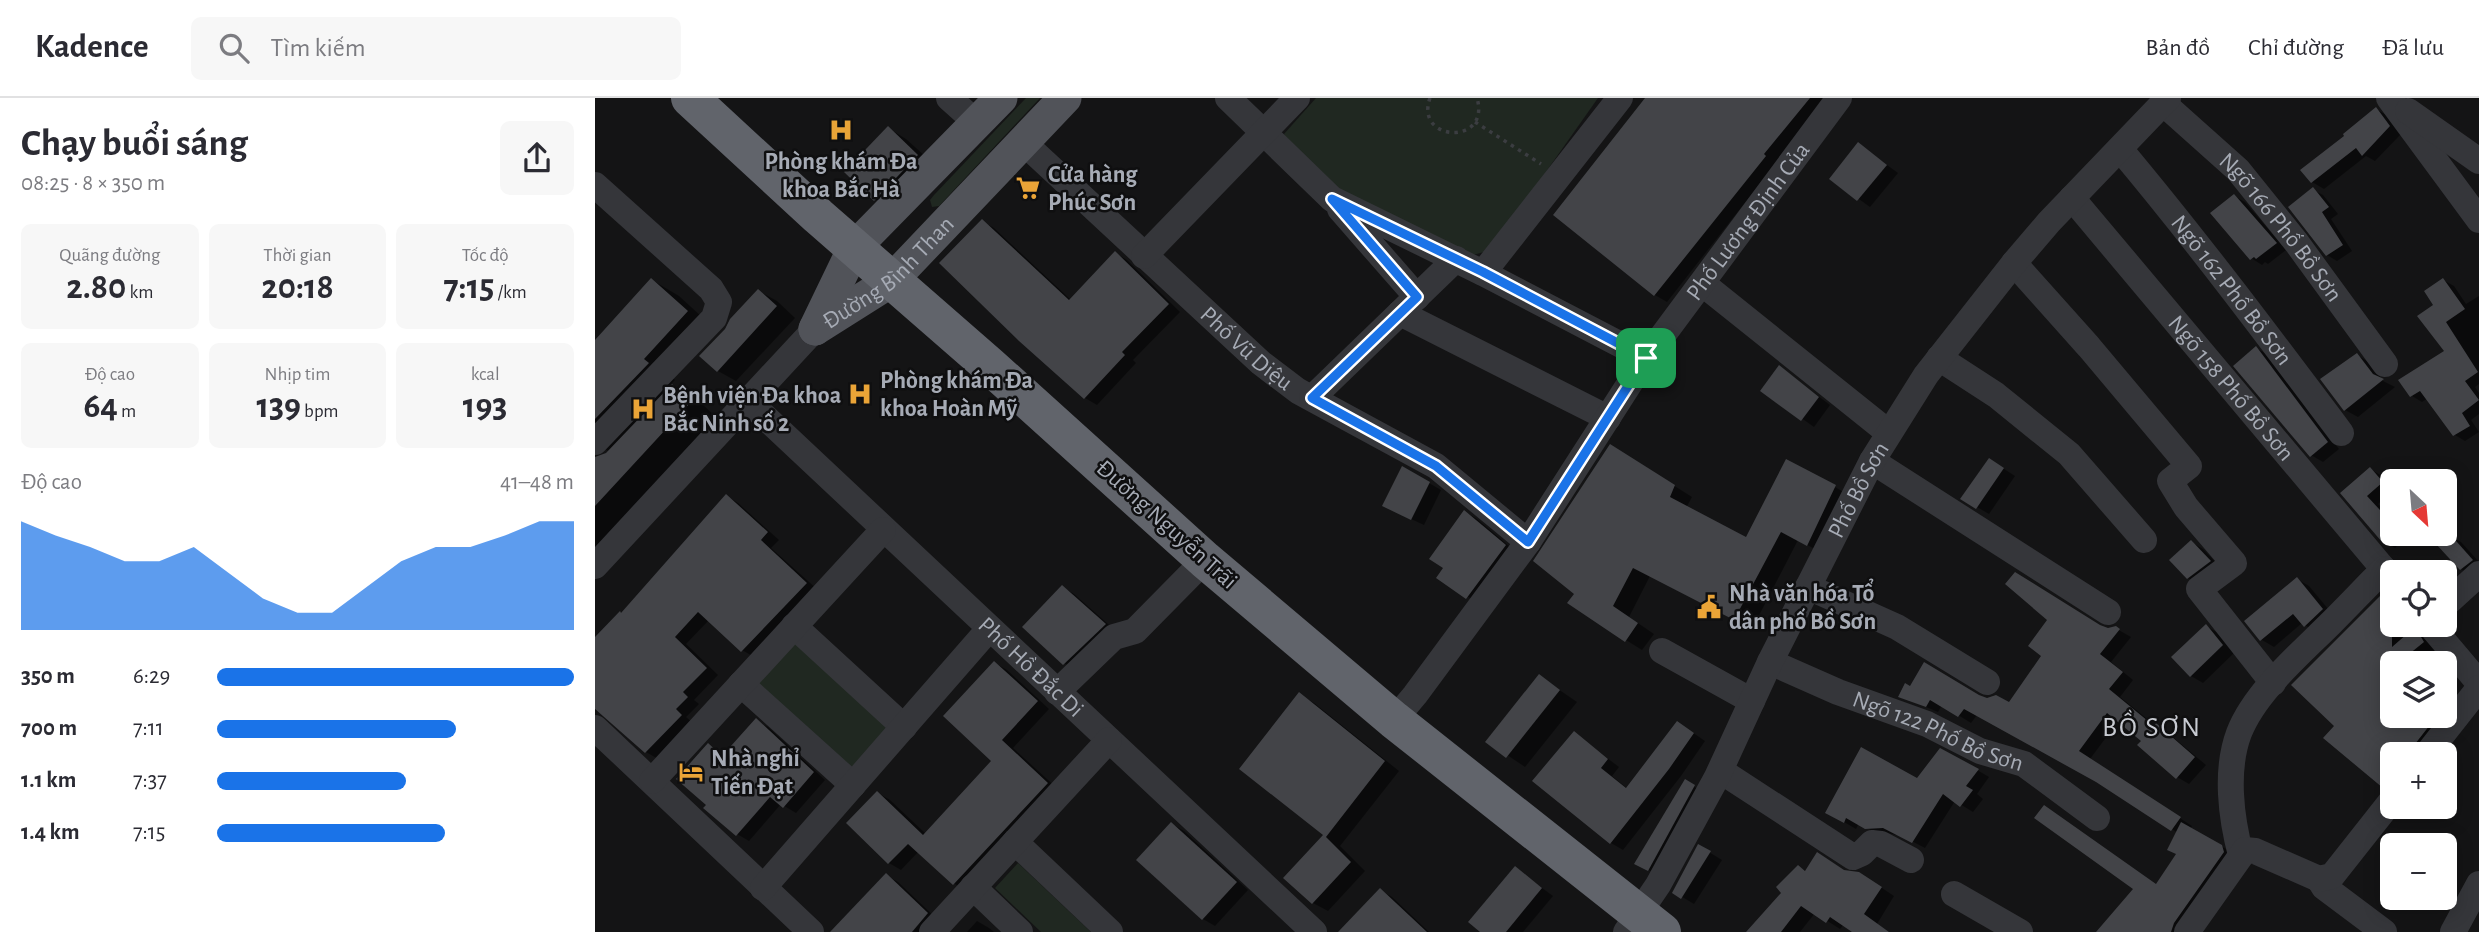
<!DOCTYPE html>
<html lang="vi">
<meta charset="utf-8">
<style>
body{margin:0;font-family:"Alegreya Sans",sans-serif;background:#f7f7f7;color:#2b2b33;height:100vh;display:flex;flex-direction:column;font-size:26px;white-space:nowrap}
*{box-sizing:border-box;margin:0}
p{font-size:23px;color:#7c7c81}
.icon{flex:none;width:38px;height:38px;fill:none;stroke:currentColor;stroke-width:2;stroke-linecap:round;stroke-linejoin:round}
.map{position:relative;flex:1;overflow:hidden}
.panel{display:flex;flex-direction:column;background:#fff;width:595px}
.panel>*{flex:none}
.needle{width:46px;rotate:154deg}
.tools{position:absolute;left:1785px;top:371px;display:grid;gap:14px}
.tools a{display:grid;place-items:center;width:77px;height:77px;border-radius:10px;background:#fff;box-shadow:0 4px 18px #0003;font-size:35px}
.pin{position:absolute;display:grid;place-items:center;width:60px;height:60px;color:#fff;margin:-30px;border-radius:14px;box-shadow:0 4px 10px #0006}
.round{display:grid;place-items:center;flex:none;width:74px;height:74px;border-radius:10px;background:#f7f7f7}
.head{display:flex;align-items:center;justify-content:space-between;height:119px;padding:0 21px}
h1{font-size:38px;font-weight:700;line-height:52px}
.metrics{display:grid;grid-template-columns:repeat(3,1fr);gap:10px;height:119px;padding:7px 21px}
.metrics div{display:grid;align-content:center;border-radius:10px;background:#f7f7f7;text-align:center}
.metrics b{font-size:35px;font-weight:700}
.metrics small{font-size:19px;font-weight:400}
.metrics p{font-size:19px}
.chart{height:196px;padding:14px 21px}
.chart p{display:flex;justify-content:space-between}
.chart svg{width:100%;height:126px;margin-top:7px;fill:#1a73e8;opacity:.7}
ul{padding:0 21px;list-style:none;font-size:23px}
li{display:grid;grid-template-columns:112px 84px 1fr;align-items:center;height:52px}
li i{height:18px;border-radius:9px;background:#1a73e8}
header{display:flex;align-items:center;gap:42px;box-sizing:border-box;height:98px;padding:0 35px;background:#fff;border-bottom:2px solid #e1e1e2}
header strong{font-size:33px}
nav{display:flex;gap:38px;margin-inline-start:auto;font-size:24px}
.search{width:490px;height:63px;background:#f7f7f7;display:flex;align-items:center;gap:18px;box-sizing:border-box;padding:0 24px;border-radius:10px;color:#7c7c81;font-size:26px}
main{display:flex;flex:1;min-height:0}
.map>svg:first-child{display:block}
.green{fill:#202821}
.shadow{fill:#0007}
.building{fill:#434448}
.lines{fill:none;stroke-linecap:round;stroke-linejoin:round}
.path{stroke:#3b3d41;stroke-width:3.5;stroke-dasharray:3.5 5;stroke-linecap:butt}
.minor{stroke:#35363a;stroke-width:26}
.major{stroke:#515359;stroke-width:33}
.highway{stroke:#61646b;stroke-width:38}
.route-casing{stroke:#fff;stroke-width:14}
.route{stroke:#1a73e8;stroke-width:9}
.labels{text-anchor:middle;stroke-width:5;stroke-linejoin:round;paint-order:stroke}
.poi-label{font-size:24px;font-weight:bold;fill:#a6abb5;stroke:#0f0f10;text-anchor:start}
.street-label{font-size:24px;fill:#a6abb5;stroke:#0f0f10}
.quarter-label{font-size:28px;letter-spacing:2px;fill:#c7cad1;stroke:#0f0f10}
</style>
<header>
<strong>Kadence</strong>
<div class="search"><svg class="icon" aria-label="search" viewBox="0 0 24 24"><circle cx="10" cy="10" r="6"/><path d="M15 15l6 6"/></svg>Tìm kiếm</div>
<nav><a>Bản đồ</a><a>Chỉ đường</a><a>Đã lưu</a></nav>
</header>
<main>
<section class="panel">
<div class="head"><div><h1>Chạy buổi sáng</h1><p>08:25 · 8 × 350 m</p></div><a class="round"><svg class="icon" aria-label="share" viewBox="0 0 24 24"><path d="M12 15V3M7 8l5-5 5 5M5 13v7h14v-7"/></svg></a></div>
<div class="metrics">
<div><p>Quãng đường</p><b>2.80<small> km</small></b></div>
<div><p>Thời gian</p><b>20:18</b></div>
<div><p>Tốc độ</p><b>7:15<small> /km</small></b></div>
</div>
<div class="metrics">
<div><p>Độ cao</p><b>64<small> m</small></b></div>
<div><p>Nhịp tim</p><b>139<small> bpm</small></b></div>
<div><p>kcal</p><b>193</b></div>
</div>
<div class="chart"><p><span>Độ cao</span>41–48 m</p>
<svg viewBox="0 0 160 44" preserveAspectRatio="none"><path d="M0 44V6L10 11L20 15L30 20L40 20L50 15L60 24L70 33L80 38L90 38L100 29L110 20L120 15L130 15L140 11L150 6L160 6V44z"/></svg>
</div>
<ul>
<li><b>350 m</b>6:29<i style="width:100%"></i></li>
<li><b>700 m</b>7:11<i style="width:67%"></i></li>
<li><b>1.1 km</b>7:37<i style="width:53%"></i></li>
<li><b>1.4 km</b>7:15<i style="width:64%"></i></li>
</ul>
</section>
<div class="map">
<svg width="1884" height="834" viewBox="0 0 1884 834">
<rect width="100%" height="100%" fill="#141415"/>
<!-- green -->
<g class="green">
<polygon points="431,0 445,0 344,108 337,109 335,102 339,97"/>
<polygon points="721,0 1003,0 896,152 878,157 744,100 694,52 689,36"/>
<polygon points="199,531 303,629 255,682 150,586"/>
<polygon points="423,765 496,834 446,834 400,790"/>
</g>
<!-- shadow -->
<g class="shadow">
<polygon points="1055,0 1232,0 1072,204 1060,197 960,117"/>
<polygon points="1781,11 1793,18 1806,36 1780,63 1771,58 1729,91 1717,84 1752,38"/>
<polygon points="293,30 311,41 341,68 298,112 280,101"/>
<polygon points="1263,46 1303,75 1275,109 1236,81"/>
<polygon points="1718,92 1728,97 1743,116 1736,121 1757,153 1742,163 1732,157"/>
<polygon points="1639,98 1650,104 1691,152 1673,166 1670,164 1667,167 1656,160"/>
<polygon points="387,123 399,130 476,202 520,155 532,162 585,214 538,262 541,265 502,307 490,300"/>
<polygon points="57,182 84,198 119,230 75,277 80,282 75,287 105,304 123,321 0,453 0,363 15,354 0,345 0,244"/>
<polygon points="1848,182 1859,188 1871,206 1884,198 1884,286 1880,289 1884,295 1884,316 1876,322 1884,334 1870,343 1860,337 1833,300 1827,304 1817,298 1851,254 1841,207"/>
<polygon points="164,193 182,203 200,220 141,283 123,273"/>
<polygon points="1661,250 1673,257 1744,351 1728,364 1716,357"/>
<polygon points="1762,257 1774,264 1788,283 1800,289 1763,319 1750,312"/>
<polygon points="1185,269 1235,307 1219,329 1168,293"/>
<polygon points="1032,358 1097,399 1091,410 1152,441 1240,389 1257,399 1229,456 1203,442 1157,531 1055,478 1034,519 1059,536 1047,552 1031,542 981,496"/>
<polygon points="1406,369 1420,378 1394,416 1382,409"/>
<polygon points="808,370 846,392 829,427 801,414"/>
<polygon points="1775,371 1787,378 1797,389 1797,393 1783,406 1797,421 1797,436 1811,436 1813,438 1800,450 1788,443 1748,395"/>
<polygon points="132,398 143,405 184,442 176,450 223,492 159,559 147,552 114,522 91,546 123,577 99,602 104,606 91,619 98,625 63,661 51,654 16,621 0,612 0,542 27,516"/>
<polygon points="870,414 882,421 922,455 884,506 844,479 850,470"/>
<polygon points="1854,437 1866,444 1884,464 1878,478 1866,471"/>
<polygon points="1596,444 1608,451 1626,470 1606,487 1593,480"/>
<polygon points="1702,481 1714,488 1739,518 1722,535 1707,525 1679,549 1667,542 1652,523"/>
<polygon points="467,489 479,496 522,534 481,572 469,565"/>
<polygon points="1790,496 1797,501 1797,527 1823,527 1842,552 1828,565 1797,565 1797,618 1850,618 1850,587 1870,608 1833,656 1797,656 1797,693 1789,688 1741,628"/>
<polygon points="1611,528 1623,535 1639,555 1608,585 1596,578"/>
<polygon points="1506,530 1513,531 1520,530 1536,539 1516,564 1538,582 1525,599 1561,628 1573,635 1611,667 1594,686 1582,679 1549,642 1524,622 1495,661 1597,728 1595,731 1640,756 1591,834 1502,834 1562,788 1583,756 1583,735 1506,685 1382,617 1376,625 1347,607 1343,614 1305,598 1384,599 1414,606"/>
<polygon points="400,565 412,572 454,611 418,650 464,692 372,793 360,786 324,753 306,772 294,765 253,725 283,695 295,702 331,736 398,663"/>
<polygon points="944,578 982,604 930,669 893,644"/>
<polygon points="704,597 719,605 804,673 745,748 770,773 733,813 718,805 730,736"/>
<polygon points="161,623 173,629 230,682 201,715 186,706 154,743 142,736 113,707 113,648 130,658"/>
<polygon points="1094,632 1110,643 1086,678 1028,752 1016,745 940,683 979,635 1024,669 1017,678 1033,691"/>
<polygon points="1377,669 1394,679 1382,696 1388,701 1378,714 1360,703 1330,750 1307,738 1292,735 1284,737 1264,725 1261,731 1232,714 1323,682"/>
<polygon points="1091,684 1117,699 1071,782 1042,765"/>
<polygon points="577,726 589,733 653,792 620,828 608,821 544,762"/>
<polygon points="1104,748 1127,762 1099,806 1079,794"/>
<polygon points="1204,769 1211,773 1251,774 1278,784 1299,798 1282,826 1294,834 1260,834 1249,826 1245,831 1220,815 1205,834 1154,834 1189,795"/>
<polygon points="920,770 958,798 928,834 888,834"/>
<polygon points="291,777 303,784 344,823 334,834 245,834"/>
<polygon points="785,792 797,799 834,834 749,834"/>
<polygon points="382,823 394,830 399,834 372,834"/>
</g>
<!-- building -->
<g class="building">
<polygon points="1050,0 1215,0 1169,56 1171,58 1059,198 958,117"/>
<polygon points="1781,9 1795,28 1767,58 1761,50 1716,85 1705,72 1749,38 1748,36"/>
<polygon points="293,28 323,57 279,103 249,74"/>
<polygon points="1263,44 1292,67 1262,103 1234,81"/>
<polygon points="1718,89 1734,109 1727,114 1748,147 1731,158 1693,109"/>
<polygon points="1639,96 1682,145 1661,161 1659,159 1655,162 1615,115"/>
<polygon points="387,121 474,202 520,153 574,206 527,254 530,257 489,301 424,243 344,165"/>
<polygon points="56,180 93,213 49,261 54,265 0,321 0,242"/>
<polygon points="1848,180 1870,211 1851,224 1883,274 1870,283 1884,302 1867,315 1875,328 1858,338 1825,293 1815,299 1803,282 1849,253 1822,218 1838,207 1829,193"/>
<polygon points="163,191 182,208 122,274 104,258 130,231 135,221"/>
<polygon points="1661,248 1733,344 1715,359 1638,268"/>
<polygon points="1762,255 1778,276 1789,281 1749,313 1725,281"/>
<polygon points="1184,267 1224,299 1206,323 1165,293"/>
<polygon points="77,286 96,304 0,408 0,359 11,355"/>
<polygon points="1015,346 1080,387 1075,399 1151,439 1191,361 1241,387 1212,448 1186,434 1139,522 1038,470 1018,508 1043,525 1030,544 972,505 979,496 938,463"/>
<polygon points="1394,360 1409,370 1381,411 1365,401"/>
<polygon points="807,368 835,384 816,422 787,408"/>
<polygon points="1775,369 1788,384 1772,398 1797,425 1797,435 1787,444 1745,395"/>
<polygon points="131,396 173,434 166,442 212,485 146,554 103,514 80,539 112,570 88,594 93,599 81,611 87,617 50,655 0,611 0,539 25,513 26,515"/>
<polygon points="869,412 911,447 871,501 841,480 848,470 834,461"/>
<polygon points="1854,435 1878,462 1865,472 1841,446"/>
<polygon points="1596,442 1616,463 1592,481 1574,462"/>
<polygon points="1420,474 1505,527 1513,530 1521,528 1525,531 1505,556 1528,574 1514,591 1559,628 1561,625 1600,659 1581,681 1542,647 1546,643 1512,615 1484,653 1586,719 1576,733 1501,684 1369,611 1363,619 1335,602 1331,609 1303,599 1310,585 1315,588 1329,564 1384,597 1392,600 1401,597 1414,604 1446,558 1433,548 1452,522 1410,486"/>
<polygon points="1702,479 1728,511 1709,529 1698,516 1665,543 1649,523"/>
<polygon points="467,487 511,526 468,567 427,529"/>
<polygon points="1789,494 1797,496 1797,549 1820,529 1829,544 1803,565 1797,565 1797,618 1842,618 1820,646 1817,656 1797,656 1797,687 1788,690 1728,640 1739,628 1696,587"/>
<polygon points="1611,526 1628,547 1595,579 1576,559"/>
<polygon points="399,563 443,603 407,642 453,685 358,787 313,746 293,766 251,725 282,693 328,737 396,663 348,618"/>
<polygon points="944,576 965,592 911,660 890,644"/>
<polygon points="704,594 790,663 731,739 756,764 717,806 688,780 728,737 644,671"/>
<polygon points="161,620 219,674 188,710 175,699 141,738 108,710 111,707 81,681 113,645 127,658"/>
<polygon points="1082,623 1099,635 1074,671 1015,746 937,683 979,633 1013,661 1006,670 1031,690"/>
<polygon points="1266,649 1322,680 1345,650 1384,671 1371,688 1378,692 1365,709 1348,696 1317,745 1288,730 1270,731 1251,720 1249,725 1230,715"/>
<polygon points="1090,681 1100,687 1053,773 1039,766"/>
<polygon points="1449,707 1561,786 1581,756 1572,752 1586,724 1627,747 1629,754 1579,825 1576,834 1501,834 1538,791 1439,720"/>
<polygon points="576,724 642,784 607,822 541,762"/>
<polygon points="1103,746 1116,753 1086,801 1077,795"/>
<polygon points="1222,754 1249,772 1264,774 1287,789 1269,816 1294,834 1257,834 1235,819 1231,825 1206,808 1186,834 1151,834 1186,795 1181,789 1203,767 1210,773"/>
<polygon points="920,768 947,790 911,834 885,834 873,824"/>
<polygon points="291,775 333,815 317,834 235,834"/>
<polygon points="785,790 832,834 743,834"/>
</g>
<g class="lines">
<!-- path -->
<g class="path">
<path d="M835 0C819 44 896 48 882 0"/>
<polyline points="880,24 946,66"/>
</g>
<!-- minor -->
<g class="minor">
<polyline points="354,0 383,26"/>
<polyline points="633,0 737,101 888,175 1051,260"/>
<polyline points="1794,0 1884,122"/>
<path id="s1" d="M1568 5 1643 72 1701 144 1790 266"/>
<polyline points="1813,13 1884,63"/>
<path id="s2" d="M429 45 666 265 703 293 841 368 933 444"/>
<path id="s3" d="M1525 51C1602 143 1674 239 1746 335"/>
<polyline points="0,87 116,191 124,204 119,220 0,344"/>
<path id="s4" d="M1477 100 1797 481"/>
<polyline points="745,111 822,199"/>
<polyline points="549,158 702,0"/>
<polyline points="1419,165 1494,249 1594,368 1575,383 1591,409 1639,465 1604,491 1678,585"/>
<polyline points="888,175 1025,0"/>
<polyline points="1108,186 1294,335"/>
<polyline points="805,215 1013,320"/>
<polyline points="1344,260 1401,297 1474,356 1549,442"/>
<polyline points="717,300 861,161"/>
<path id="s5" d="M154 304 719 834"/>
<polyline points="1277,363 1513,514"/>
<polyline points="0,468 220,231"/>
<polyline points="1213,489 1302,529 1392,584"/>
<polyline points="1850,507 1884,476"/>
<polyline points="1835,527 1884,585"/>
<polyline points="199,528 309,629"/>
<polyline points="1067,553 1157,603"/>
<path id="s6" d="M1175 564 1243 594 1332 626 1385 653 1429 666 1502 720"/>
<polyline points="146,586 258,687"/>
<polyline points="462,594 519,539 540,533 610,462"/>
<path id="s7" d="M799 622 820 597 933 444 1051 260 1244 0"/>
<polyline points="0,630 216,834"/>
<polyline points="1832,656 1884,590"/>
<polyline points="1126,673 1258,759 1267,755 1277,745 1286,746 1316,762"/>
<polyline points="57,683 288,432"/>
<polyline points="420,744 515,834"/>
<path d="M1646 757C1636 720 1630 672 1644 635 1660 594 1705 556 1736 525 1754 507 1771 489 1789 471"/>
<polyline points="1724,781 1729,789 1789,834"/>
<polyline points="378,789 425,834"/>
<polyline points="168,790 394,531"/>
<polyline points="1359,796 1425,834"/>
<polyline points="337,834 514,642"/>
<path id="s8" d="M1031 834 1063 787 1122 679 1175 564 1277 363 1331 277 1419 165 1454 124 1573 0"/>
<polyline points="1592,834 1650,752 1660,753 1724,781 1737,778 1797,702"/>
<polyline points="1858,834 1884,786"/>
</g>
<!-- major -->
<g class="major">
<path id="s9" d="M220 231 296 183 470 0"/>
<polyline points="220,231 259,150 406,0"/>
</g>
<!-- highway -->
<polyline class="highway" points="95,0 223,118 395,268 610,462 799,622 1067,834"/>
</g>
<g class="lines">
<!-- route casing -->
<g class="route-casing">
<polygon id="route" points="737,101 888,174 1051,260 933,444 841,368 717,300 822,199"/>
</g>
<!-- route -->
<use href="#route" class="route"/>
</g>
<!-- icons -->
<defs>
<g id="hospital-bare" transform="scale(1.89)"><path d="M-5-5h3v3.5h4V-5h3V5h-3V1.5h-4V5h-3Z" fill="#eaa437" stroke="#0f0f10" stroke-width="2.5" paint-order="stroke"/></g>
<g id="supermarket-bare" transform="scale(1.89)"><path d="M-6-5.5h2.5l.6 2H6L4.5 2H-2.5L-4.4-4H-6ZM-1.5 3.2a1.3 1.3 0 1 0 .1 0ZM3 3.2a1.3 1.3 0 1 0 .1 0Z" fill="#eaa437" stroke="#0f0f10" stroke-width="2.5" paint-order="stroke"/></g>
<g id="civic-bare" transform="scale(1.89)"><path d="M-.6-6.5H3V-4.5H.6V-3L4-1V1h2V6H-6V1h2V-1L-.6-3ZM-1.2 2.5V6h2.4V2.5Z" fill="#eaa437" stroke="#0f0f10" stroke-width="2.5" paint-order="stroke"/></g>
<g id="hotel-bare" transform="scale(1.89)"><path d="M-6-4.5h1.5V1H6V5H4.5V3h-9V5H-6ZM-4 0a1.8 1.8 0 1 1 3.6 0ZM.5 0V-2.5h3Q6-2.5 6 0Z" fill="#eaa437" stroke="#0f0f10" stroke-width="2.5" paint-order="stroke"/></g>
</defs>
<g fill-rule="evenodd">
<use href="#hospital-bare" x="246" y="32"/>
<use href="#supermarket-bare" x="433" y="90"/>
<use href="#hospital-bare" x="265" y="296"/>
<use href="#hospital-bare" x="48" y="311"/>
<use href="#civic-bare" x="1114" y="509"/>
<use href="#hotel-bare" x="96" y="674"/>
</g>
<g class="labels">
<!-- poi labels -->
<g class="poi-label">
<text x="246" y="71" text-anchor="middle">Phòng khám Đa<tspan x="246" dy="28">khoa Bắc Hà</tspan></text>
<text x="453" y="84">Cửa hàng<tspan x="453" dy="28">Phúc Sơn</tspan></text>
<text x="285" y="290">Phòng khám Đa<tspan x="285" dy="28">khoa Hoàn Mỹ</tspan></text>
<text x="68" y="305">Bệnh viện Đa khoa<tspan x="68" dy="28">Bắc Ninh số 2</tspan></text>
<text x="1134" y="503">Nhà văn hóa Tổ<tspan x="1134" dy="28">dân phố Bồ Sơn</tspan></text>
<text x="116" y="668">Nhà nghỉ<tspan x="116" dy="28">Tiến Đạt</tspan></text>
</g>
<!-- street labels -->
<g class="street-label">
<text dy="8" stroke="none"><textPath href="#s7" startOffset="612">Phố Lương Định Của</textPath></text>
<text dy="8" stroke="none"><textPath href="#s1" startOffset="172">Ngõ 166 Phố Bồ Sơn</textPath></text>
<text dy="8" stroke="none"><textPath href="#s9" startOffset="93">Đường Bình Than</textPath></text>
<text dy="8" stroke="none"><textPath href="#s3" startOffset="180">Ngõ 162 Phố Bồ Sơn</textPath></text>
<text dy="8" stroke="none"><textPath href="#s2" startOffset="303">Phố Vũ Diệu</textPath></text>
<text dy="8" stroke="none"><textPath href="#s4" startOffset="248">Ngõ 158 Phố Bồ Sơn</textPath></text>
<text dy="8" stroke="none"><textPath href="#s8" startOffset="500">Phố Bồ Sơn</textPath></text>
<text transform="translate(572 426) rotate(42)" y="8">Đường Nguyễn Trãi</text>
<text dy="8" stroke="none"><textPath href="#s5" startOffset="387">Phố Hồ Đắc Di</textPath></text>
<text dy="8" stroke="none"><textPath href="#s6" startOffset="182">Ngõ 122 Phố Bồ Sơn</textPath></text>
</g>
<!-- quarter labels -->
<g class="quarter-label">
<text x="1557" y="638">BỒ SƠN</text>
</g>
</g>
</svg>
<div class="tools">
<a><svg class="needle" viewBox="-14 -14 28 28"><path d="M0-13l5 13h-10z" fill="#e53935"/><path d="M0 13l5-13h-10z" fill="#7c7c81"/></svg></a>
<a><svg class="icon" aria-label="locate" viewBox="0 0 24 24"><circle cx="12" cy="12" r="6"/><path d="M12 2v4M12 18v4M2 12h4M18 12h4"/></svg></a>
<a><svg class="icon" aria-label="layers" viewBox="0 0 24 24"><path d="M12 4l9 5-9 5-9-5zM3 14l9 5 9-5"/></svg></a>
<a>+</a>
<a>−</a>
</div>
<div class="pin" style="left:1051px;top:260px;background:#1e9e55"><svg class="icon" aria-label="arrive" viewBox="0 0 24 24"><path d="M6 21V4h12l-3 4 3 4H6"/></svg></div>
</div>
</main>
